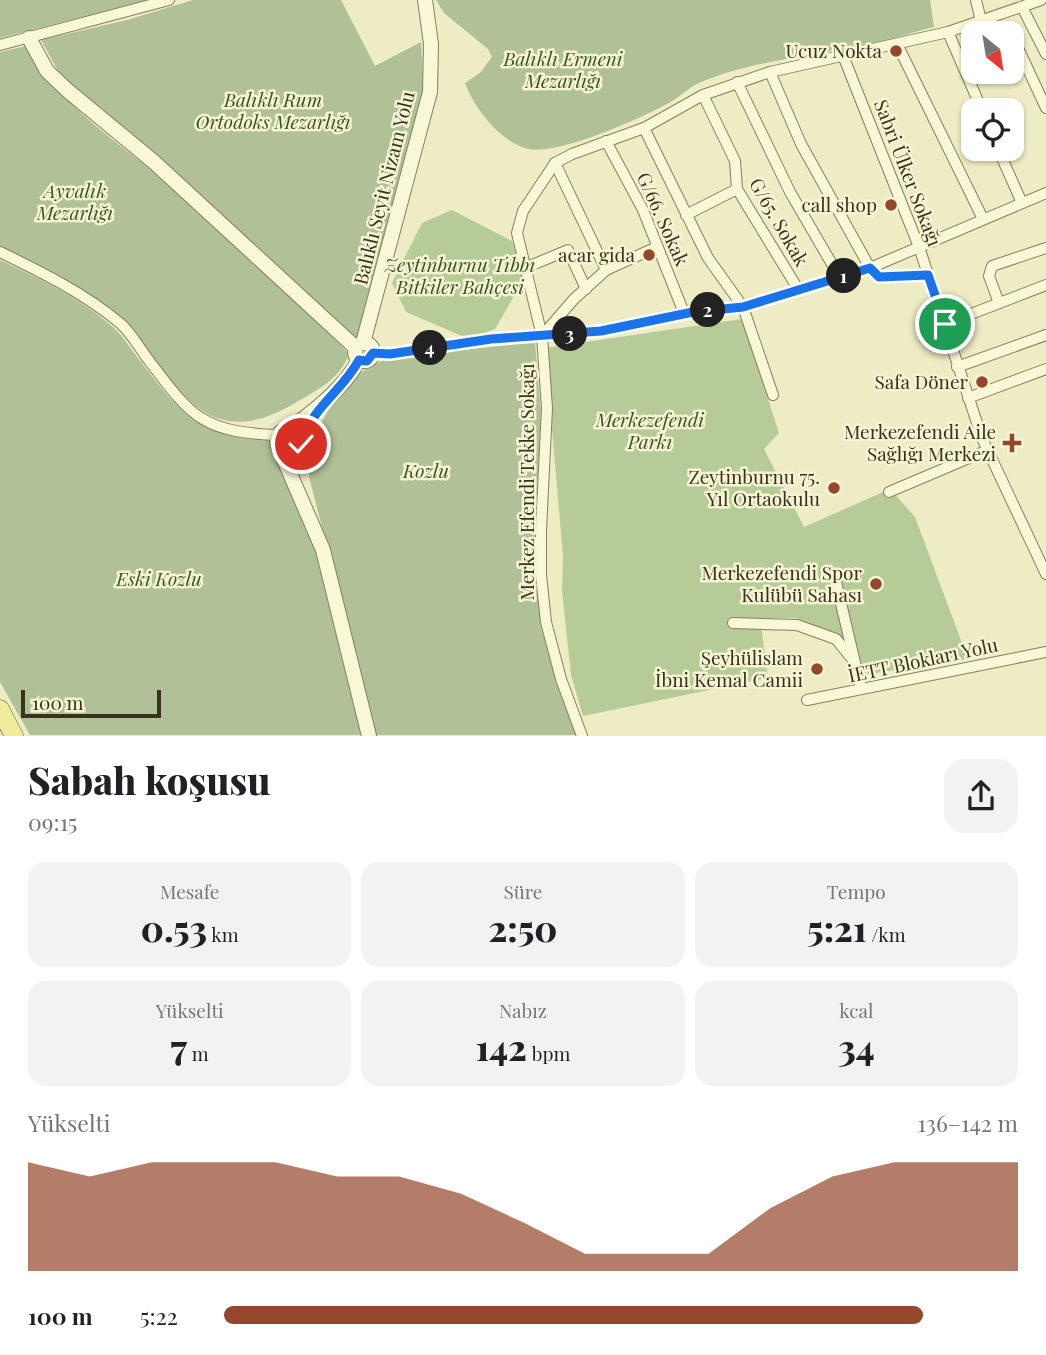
<!DOCTYPE html>
<html lang="tr">
<meta charset="utf-8">
<style>
body{margin:0;font-family:"Playfair Display",serif;background:#f2f2f2;color:#202124;height:100vh;display:flex;flex-direction:column;font-size:26px;white-space:nowrap}
*{box-sizing:border-box;margin:0}
p{font-size:23px;color:#757577}
.icon{flex:none;width:38px;height:38px;fill:none;stroke:currentColor;stroke-width:2;stroke-linecap:round;stroke-linejoin:round}
.map{position:relative;height:736px;overflow:hidden}
.sheet{display:flex;flex-direction:column;background:#fff;flex:1}
.sheet>*{flex:none}
.needle{width:46px;rotate:150deg}
.tools{position:absolute;left:961px;top:21px;display:grid;gap:14px}
.tools a{display:grid;place-items:center;width:63px;height:63px;border-radius:14px;background:#fff;box-shadow:0 2px 5px #0004;font-size:35px}
.scale{position:absolute;left:21px;bottom:18px;width:140px;box-sizing:border-box;padding-left:7px;border:4px solid #38321e;border-top:0;font-size:19px;line-height:24px;white-space:nowrap;color:#38321e;-webkit-text-stroke:5px #f5f4d3;paint-order:stroke}
.pin{position:absolute;display:grid;place-items:center;width:60px;height:60px;color:#fff;margin:-30px;border:4px solid #fff;border-radius:50%;box-shadow:0 2px 7px #0007}
.km{position:absolute;width:35px;height:35px;margin:-18px;border-radius:50%;background:#222;color:#fff;font-size:19px;line-height:35px;text-align:center}
.round{display:grid;place-items:center;flex:none;width:74px;height:74px;border-radius:21px;background:#f2f2f2}
.head{display:flex;align-items:center;justify-content:space-between;height:119px;padding:0 28px}
h1{font-size:38px;font-weight:800;line-height:52px}
.figures{display:grid;grid-template-columns:repeat(3,1fr);gap:10px;height:119px;padding:7px 28px}
.figures div{display:grid;align-content:center;border-radius:18px;background:#f2f2f2;text-align:center}
.figures b{font-size:35px;font-weight:800}
.figures small{font-size:19px;font-weight:400}
.figures p{font-size:19px}
.chart{height:196px;padding:14px 28px}
.chart p{display:flex;justify-content:space-between}
.chart svg{width:100%;height:126px;margin-top:7px;fill:#95472c;opacity:.7}
ul{padding:0 28px;list-style:none;font-size:23px}
li{display:grid;grid-template-columns:112px 84px 1fr;align-items:center;height:52px}
li i{height:18px;border-radius:9px;background:#95472c}
.map>svg:first-child{display:block}
.green{fill:#b7cb98}
.cemetery{fill:#b0c097}
.lines{fill:none;stroke-linecap:round;stroke-linejoin:round}
.minor-casing{stroke:#887f5b;stroke-width:12}
.tertiary-casing{stroke:#887f5b;stroke-width:16}
.primary-casing{stroke:#554b2f;stroke-width:19}
.minor{stroke:#f8f7d7;stroke-width:10}
.tertiary{stroke:#f8f7d7;stroke-width:14}
.primary{stroke:#f0ec9c;stroke-width:18}
.route-casing{stroke:#fff;stroke-width:14}
.route{stroke:#1a73e8;stroke-width:9}
.poi-dot{fill:#95472c;stroke:#f5f4d3;stroke-width:2.5}
.labels{text-anchor:middle;stroke-width:5;stroke-linejoin:round;paint-order:stroke}
.poi-label{font-size:19px;fill:#38321e;stroke:#f5f4d3;text-anchor:end}
.park-label{font-size:19px;font-style:italic;fill:#3c5425;stroke:#f5f4d3}
.street-label{font-size:19px;fill:#38321e;stroke:#f5f4d3}
</style>
<div class="map">
<svg width="1046" height="736" viewBox="0 0 1046 736">
<rect width="100%" height="100%" fill="#edecc4"/>
<!-- green -->
<g class="green">
<polygon points="452,210 512,241 525,277 495,329 469,339 406,312 392,283 422,223"/>
<polygon points="742,319 779,433 764,449 804,527 890,489 915,517 968,659 862,675 841,637 796,618 760,618 768,678 583,716 571,675 562,592 563,556 545,348"/>
</g>
<!-- cemetery -->
<g class="cemetery">
<polygon points="0,0 148,0 0,38"/>
<polygon points="193,0 341,0 375,66 421,42 424,92 358,339 336,327 271,260 138,139 60,75 41,40 127,20"/>
<path d="M436 0H930L934 27C913 32 893 39 872 43 816 56 754 60 701 82 689 87 680 97 669 103 641 118 560 155 529 149 502 144 474 108 465 83L480 73 492 57 488 49 444 13Z"/>
<path d="M26 46C62 110 129 149 183 196 241 245 298 299 349 354 340 379 316 391 295 403 193 463 176 365 111 311 78 283 39 266 0 247V52Z"/>
<path d="M0 260C39 278 82 299 114 328 123 336 130 348 138 358 178 409 196 440 266 437L300 492 363 735H30L0 682Z"/>
<path d="M535 343 541 412 534 549 541 628 577 735H376L309 477C309 433 337 381 379 362 391 356 408 357 421 355 459 350 497 346 535 343Z"/>
</g>
<g class="lines">
<!-- minor casing -->
<g class="minor-casing">
<g id="minor">
<polyline points="976,0 981,21"/>
<polyline points="1022,7 1046,54"/>
<polyline points="948,32 982,110"/>
<polyline points="1012,35 1046,108"/>
<polyline points="0,45 169,0"/>
<polyline points="898,46 982,217"/>
<polyline points="844,58 919,247 982,438 1046,574"/>
<polyline points="770,72 801,144 870,268 879,277 928,275"/>
<polyline points="737,82 790,192 840,278"/>
<polyline points="703,95 735,161 737,189 798,289"/>
<polyline points="644,128 708,258 743,307 773,395"/>
<polyline points="606,141 643,210 684,313"/>
<polyline points="998,149 1022,203"/>
<polyline points="555,163 606,270"/>
<polyline points="686,215 737,189"/>
<path d="M0 252C41 272 86 294 121 324 131 333 139 347 147 358 192 417 201 432 278 435"/>
<polyline points="525,268 568,250 586,289"/>
<polyline points="999,303 989,276 992,266 1046,248"/>
<polyline points="945,324 1046,285"/>
<polyline points="542,336 574,299 606,270 657,247"/>
<polyline points="373,353 390,354 491,339 601,331 693,311 743,307 870,268 1046,193"/>
<polyline points="957,367 1046,335"/>
<polyline points="968,398 1046,369"/>
<polyline points="889,492 988,450"/>
<polyline points="834,574 861,688"/>
<polyline points="733,623 797,625 836,639 853,660"/>
<polyline points="807,700 1046,652"/>
<polyline points="582,736 561,679 546,622 541,575 541,530 547,408 542,336 517,233 523,211 555,163 572,154 644,128 703,95 770,72 948,32 1041,0"/>
</g>
</g>
<!-- tertiary casing -->
<g class="tertiary-casing">
<g id="tertiary">
<polyline points="29,38 47,71 67,90 154,162 356,348"/>
<circle cx="364" cy="352" r="9"/>
<polyline points="363,343 430,92 431,44 425,0"/>
<circle cx="289" cy="441" r="12"/>
<path d="M290 429C315 410 344 388 359 360"/>
<polyline points="279,448 323,550 369,736"/>
</g>
</g>
<!-- primary casing -->
<g class="primary-casing">
<polyline id="primary" points="0,709 14,736"/>
</g>
<!-- minor -->
<use href="#minor" class="minor"/>
<!-- tertiary -->
<use href="#tertiary" class="tertiary"/>
<!-- primary -->
<use href="#primary" class="primary"/>
</g>
<g class="lines">
<!-- route casing -->
<g class="route-casing">
<path id="route" d="M301 444C313 405 341 393 359 360L367 361 373 353 390 354 491 339 601 331 693 312 743 307 870 268 879 277 928 275 945 324"/>
</g>
<!-- route -->
<use href="#route" class="route"/>
</g>
<!-- markers -->
<g class="poi-dot">
<circle cx="896" cy="51" r="7"/>
<circle cx="891" cy="205" r="7"/>
<circle cx="649" cy="255" r="7"/>
<circle cx="982" cy="382" r="7"/>
<path d="M1008.5 432.5h7v7h7v7h-7v7h-7v-7h-7v-7h7z"/>
<circle cx="834" cy="488" r="7"/>
<circle cx="876" cy="584" r="7"/>
<circle cx="817" cy="669" r="7"/>
</g>
<g class="labels">
<!-- poi labels -->
<g class="poi-label">
<text x="882" y="58">Ucuz Nokta</text>
<text x="877" y="212">call shop</text>
<text x="635" y="262">acar gida</text>
<text x="968" y="389">Safa Döner</text>
<text x="996" y="439">Merkezefendi Aile<tspan x="996" dy="22">Sağlığı Merkezi</tspan></text>
<text x="820" y="484">Zeytinburnu 75.<tspan x="820" dy="22">Yıl Ortaokulu</tspan></text>
<text x="862" y="580">Merkezefendi Spor<tspan x="862" dy="22">Kulübü Sahası</tspan></text>
<text x="803" y="665">Şeyhülislam<tspan x="803" dy="22">İbni Kemal Camii</tspan></text>
</g>
<!-- park labels -->
<g class="park-label">
<text x="563" y="66">Balıklı Ermeni<tspan x="563" dy="22">Mezarlığı</tspan></text>
<text x="273" y="107">Balıklı Rum<tspan x="273" dy="22">Ortodoks Mezarlığı</tspan></text>
<text x="75" y="198">Ayvalık<tspan x="75" dy="22">Mezarlığı</tspan></text>
<text x="460" y="272">Zeytinburnu Tıbbı<tspan x="460" dy="22">Bitkiler Bahçesi</tspan></text>
<text x="650" y="427">Merkezefendi<tspan x="650" dy="22">Parkı</tspan></text>
<text x="426" y="478">Kozlu</text>
<text x="159" y="586">Eski Kozlu</text>
</g>
<!-- street labels -->
<g class="street-label">
<text transform="translate(908 173) rotate(69)" y="7">Sabri Ülker Sokağı</text>
<text transform="translate(384 188) rotate(-76)" y="7">Balıklı Seyit Nizam Yolu</text>
<text transform="translate(663 219) rotate(66)" y="7">G/66. Sokak</text>
<text transform="translate(779 222) rotate(60)" y="7">G/65. Sokak</text>
<text transform="translate(527 482) rotate(-90)" y="7">Merkez Efendi Tekke Sokağı</text>
<text transform="translate(923 660) rotate(-12)" y="7">İETT Blokları Yolu</text>
</g>
</g>
</svg>
<div class="tools">
<a><svg class="needle" viewBox="-14 -14 28 28"><path d="M0-13l5 13h-10z" fill="#e53935"/><path d="M0 13l5-13h-10z" fill="#757577"/></svg></a>
<a><svg class="icon" aria-label="locate" viewBox="0 0 24 24"><circle cx="12" cy="12" r="6"/><path d="M12 2v4M12 18v4M2 12h4M18 12h4"/></svg></a>
</div>
<div class="scale">100 m</div>
<div class="pin" style="left:945px;top:324px;background:#1e9e55"><svg class="icon" aria-label="arrive" viewBox="0 0 24 24"><path d="M6 21V4h12l-3 4 3 4H6"/></svg></div>
<div class="pin" style="left:301px;top:444px;background:#d93025"><svg class="icon" aria-label="check" viewBox="0 0 24 24"><path d="M5 12l5 5 9-10"/></svg></div>
<b class="km" style="left:844px;top:276px">1</b>
<b class="km" style="left:708px;top:310px">2</b>
<b class="km" style="left:570px;top:334px">3</b>
<b class="km" style="left:430px;top:348px">4</b>
</div>
<section class="sheet">
<div class="head"><div><h1>Sabah koşusu</h1><p>09:15</p></div><a class="round"><svg class="icon" aria-label="share" viewBox="0 0 24 24"><path d="M12 15V3M7 8l5-5 5 5M5 13v7h14v-7"/></svg></a></div>
<div class="figures">
<div><p>Mesafe</p><b>0.53<small> km</small></b></div>
<div><p>Süre</p><b>2:50</b></div>
<div><p>Tempo</p><b>5:21<small> /km</small></b></div>
</div>
<div class="figures">
<div><p>Yükselti</p><b>7<small> m</small></b></div>
<div><p>Nabız</p><b>142<small> bpm</small></b></div>
<div><p>kcal</p><b>34</b></div>
</div>
<div class="chart"><p><span>Yükselti</span>136–142 m</p>
<svg viewBox="0 0 160 44" preserveAspectRatio="none"><path d="M0 44V6L10 11L20 6L30 6L40 6L50 11L60 11L70 17L80 27L90 38L100 38L110 38L120 22L130 11L140 6L150 6L160 6V44z"/></svg>
</div>
<ul>
<li><b>100 m</b>5:22<i style="width:88%"></i></li>
</ul>
</section>
